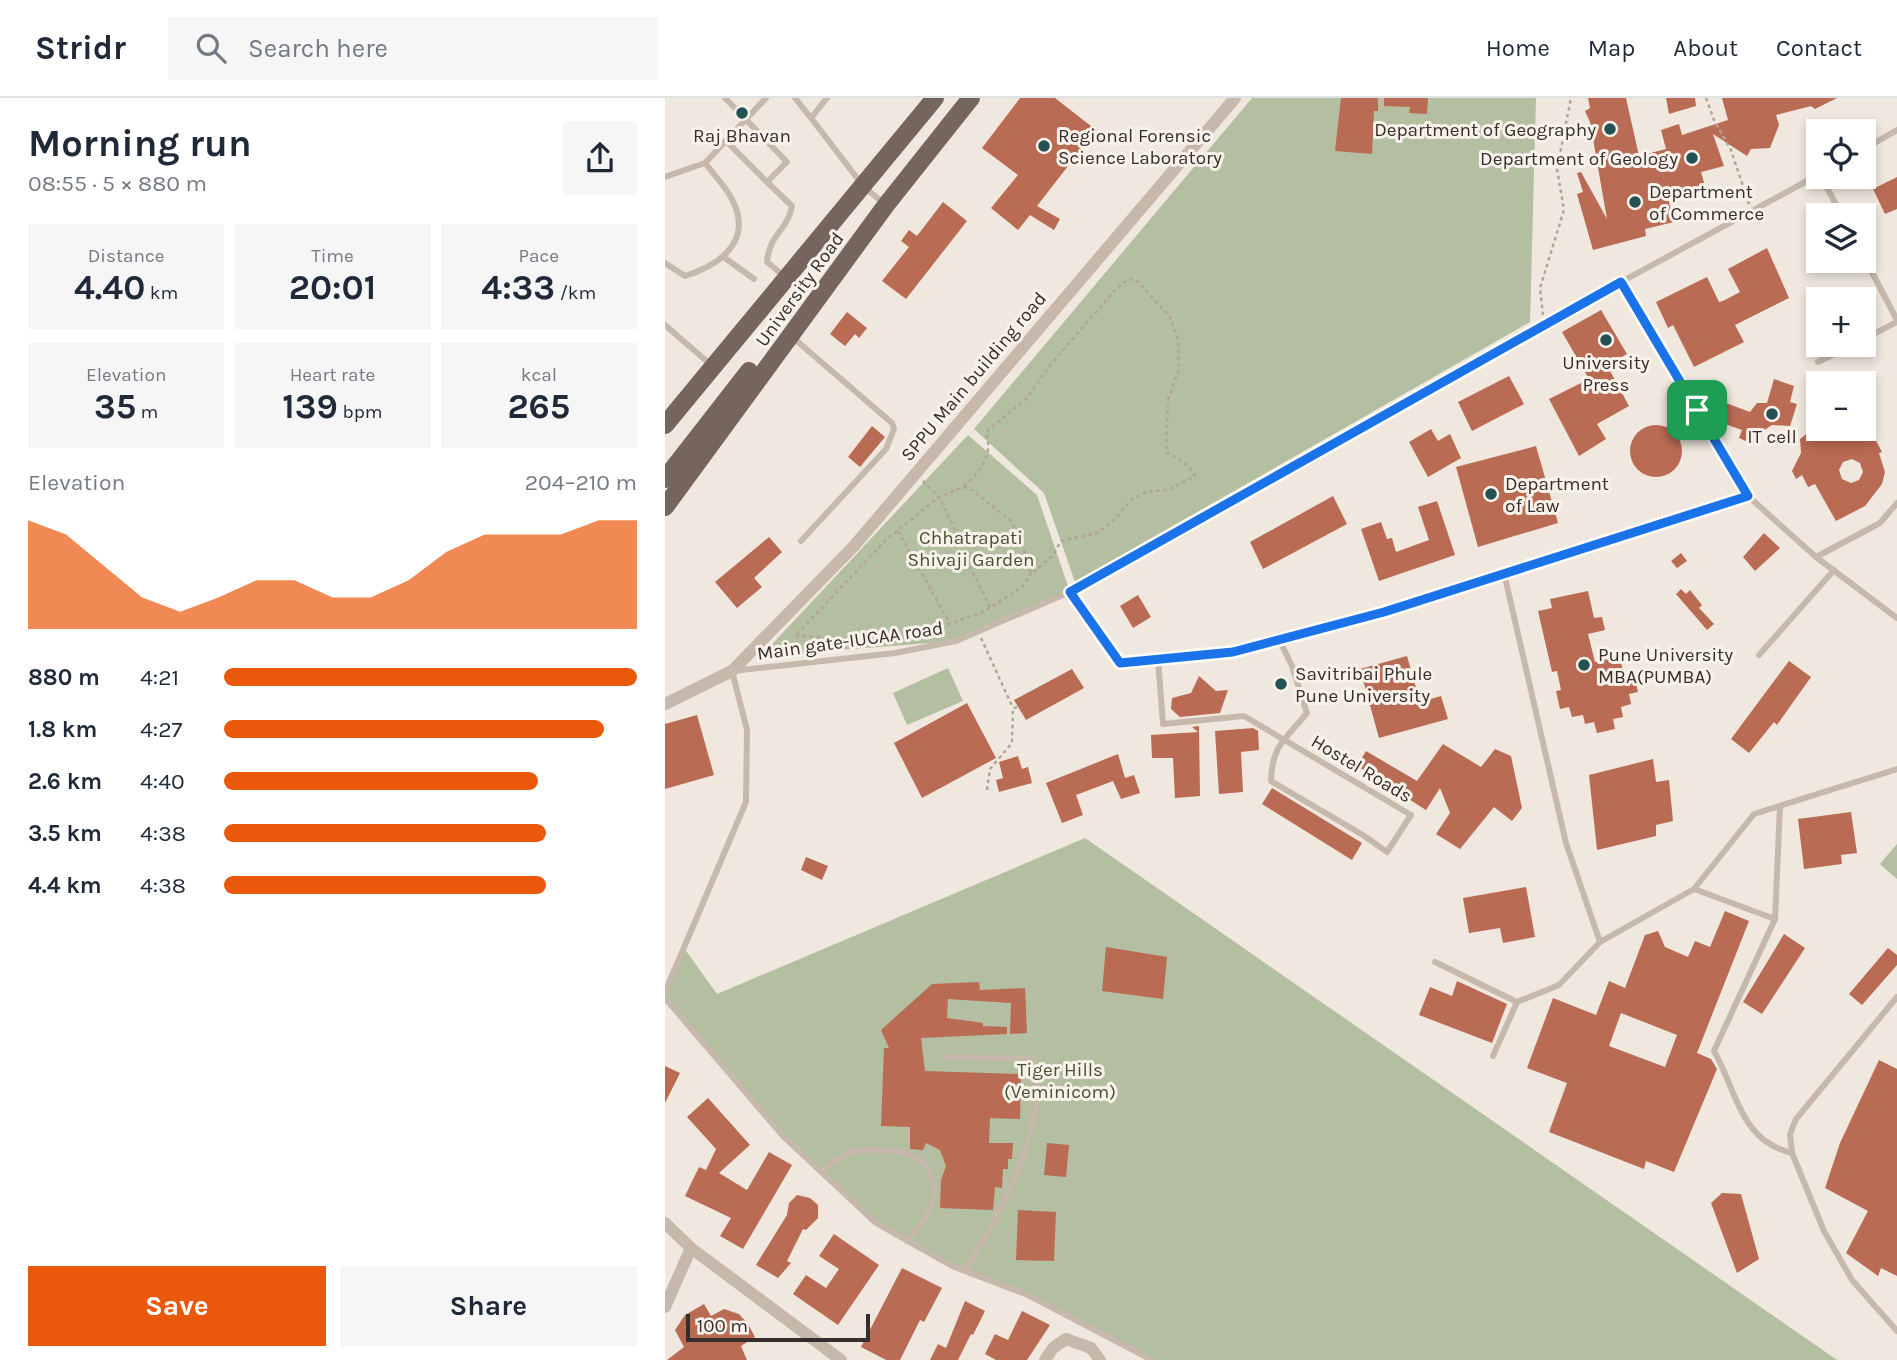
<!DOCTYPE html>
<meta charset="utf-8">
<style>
body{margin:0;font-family:Karla,sans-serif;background:#f6f6f7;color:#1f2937;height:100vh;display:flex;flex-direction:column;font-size:26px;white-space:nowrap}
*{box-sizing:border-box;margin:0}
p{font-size:23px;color:#747a83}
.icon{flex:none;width:38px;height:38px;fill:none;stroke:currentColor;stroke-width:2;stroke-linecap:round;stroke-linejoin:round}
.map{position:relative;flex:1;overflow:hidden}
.panel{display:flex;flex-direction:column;background:#fff;width:665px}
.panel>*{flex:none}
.fabs{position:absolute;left:1141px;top:21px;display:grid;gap:14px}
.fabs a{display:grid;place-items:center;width:70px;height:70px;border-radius:0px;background:#fff;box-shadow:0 4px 10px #0003;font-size:35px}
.scale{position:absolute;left:21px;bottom:18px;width:184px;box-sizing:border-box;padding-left:7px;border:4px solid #362e2a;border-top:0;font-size:19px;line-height:24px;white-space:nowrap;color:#362e2a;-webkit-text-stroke:5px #f8f2eb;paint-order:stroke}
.pin{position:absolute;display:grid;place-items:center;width:60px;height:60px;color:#fff;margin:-30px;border-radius:14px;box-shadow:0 4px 10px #0006}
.round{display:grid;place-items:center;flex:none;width:74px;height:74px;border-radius:0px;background:#f6f6f7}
.summary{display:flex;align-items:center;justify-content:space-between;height:119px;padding:0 28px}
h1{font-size:38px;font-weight:700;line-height:52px}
.metrics{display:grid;grid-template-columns:repeat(3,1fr);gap:10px;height:119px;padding:7px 28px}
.metrics div{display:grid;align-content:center;border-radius:0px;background:#f6f6f7;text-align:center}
.metrics b{font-size:35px;font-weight:700}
.metrics small{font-size:19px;font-weight:400}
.metrics p{font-size:19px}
.chart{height:196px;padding:14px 28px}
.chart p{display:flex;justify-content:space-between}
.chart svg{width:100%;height:126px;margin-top:7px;fill:#ea580c;opacity:.7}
.button{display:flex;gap:14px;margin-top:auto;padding:14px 28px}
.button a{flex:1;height:80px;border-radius:0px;background:#ea580c;color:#fff;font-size:28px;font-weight:700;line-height:80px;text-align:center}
.button a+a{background:#f6f6f7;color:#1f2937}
ul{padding:0 28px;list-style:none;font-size:23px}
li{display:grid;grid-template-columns:112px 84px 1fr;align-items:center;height:52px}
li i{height:18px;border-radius:9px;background:#ea580c}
header{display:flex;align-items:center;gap:42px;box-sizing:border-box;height:98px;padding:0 35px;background:#fff;border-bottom:2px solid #e0e1e3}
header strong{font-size:33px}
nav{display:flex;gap:38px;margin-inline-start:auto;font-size:24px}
.search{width:490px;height:63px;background:#f6f6f7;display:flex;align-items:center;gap:18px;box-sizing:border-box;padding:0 24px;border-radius:0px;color:#747a83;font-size:26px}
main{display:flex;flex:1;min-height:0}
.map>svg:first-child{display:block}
.green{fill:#b4bea0}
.building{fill:#b96b54;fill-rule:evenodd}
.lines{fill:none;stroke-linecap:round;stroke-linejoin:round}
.path{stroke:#b3a296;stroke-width:2.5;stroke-dasharray:3.5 3.5;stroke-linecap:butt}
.service{stroke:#c7b8ac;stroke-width:6}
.minor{stroke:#c7b8ac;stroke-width:12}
.primary{stroke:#76655d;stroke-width:18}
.route-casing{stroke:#fff;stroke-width:14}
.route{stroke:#1a73e8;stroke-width:9}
.poi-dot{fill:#245153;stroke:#f8f2eb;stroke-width:2.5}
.labels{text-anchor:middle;stroke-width:6;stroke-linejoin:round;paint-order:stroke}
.poi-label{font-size:19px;fill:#362e2a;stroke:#f8f2eb;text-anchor:start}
.street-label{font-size:19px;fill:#362e2a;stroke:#f8f2eb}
.park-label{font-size:19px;fill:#465230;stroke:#f8f2eb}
</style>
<header>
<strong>Stridr</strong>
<div class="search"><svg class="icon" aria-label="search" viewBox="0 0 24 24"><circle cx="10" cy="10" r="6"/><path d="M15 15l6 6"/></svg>Search here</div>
<nav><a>Home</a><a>Map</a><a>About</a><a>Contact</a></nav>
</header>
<main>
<section class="panel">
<div class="summary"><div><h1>Morning run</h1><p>08:55 · 5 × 880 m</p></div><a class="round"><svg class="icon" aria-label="share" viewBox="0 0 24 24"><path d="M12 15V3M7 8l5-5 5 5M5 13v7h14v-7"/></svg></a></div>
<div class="metrics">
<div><p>Distance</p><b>4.40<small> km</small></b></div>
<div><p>Time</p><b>20:01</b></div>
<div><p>Pace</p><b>4:33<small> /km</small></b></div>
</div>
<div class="metrics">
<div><p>Elevation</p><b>35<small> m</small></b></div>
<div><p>Heart rate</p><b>139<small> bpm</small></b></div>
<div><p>kcal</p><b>265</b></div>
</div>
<div class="chart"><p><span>Elevation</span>204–210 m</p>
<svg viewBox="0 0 160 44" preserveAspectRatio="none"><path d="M0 44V6L10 11L20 22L30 33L40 38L50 33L60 27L70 27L80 33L90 33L100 27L110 17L120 11L130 11L140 11L150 6L160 6V44z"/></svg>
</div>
<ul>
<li><b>880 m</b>4:21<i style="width:100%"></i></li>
<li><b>1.8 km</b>4:27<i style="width:92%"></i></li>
<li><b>2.6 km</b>4:40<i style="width:76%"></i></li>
<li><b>3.5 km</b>4:38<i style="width:78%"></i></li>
<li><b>4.4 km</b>4:38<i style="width:78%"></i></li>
</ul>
<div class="button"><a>Save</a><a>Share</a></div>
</section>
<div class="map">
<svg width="1232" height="1262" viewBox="0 0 1232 1262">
<rect width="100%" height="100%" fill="#f0e8df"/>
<!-- green -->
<g class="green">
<polygon points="587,0 871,0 865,224 410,484 379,395 309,331"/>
<polygon points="303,337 372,397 405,494 291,543 96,558"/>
<polygon points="283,570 298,603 242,627 228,595"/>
<polygon points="420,740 1172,1262 487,1262 363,1198 300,1173 211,1125 118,1038 0,900 19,850 52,896"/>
<polygon points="1232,746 1232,781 1215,766"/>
</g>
<!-- building -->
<g class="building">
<polygon points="355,0 390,0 431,32 372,108 395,121 389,132 365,117 353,132 326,110 353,77 317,50"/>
<polygon points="676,0 713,0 713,13 709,13 707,56 670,53"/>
<polygon points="719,0 763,0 762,16 744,15 745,9 719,8"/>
<polygon points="923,0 961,0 974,58 1001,51 996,32 1014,26 1017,37 1063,22 1057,0 1172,0 1150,11 1146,8 1111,17 1114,27 1105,50 1086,51 1082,58 1048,36 1059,68 1036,74 1040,88 1003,100 1009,124 980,131 981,138 928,152 912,96 918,94 912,75 916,74 942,121 925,24 920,13 925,10"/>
<polygon points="1001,0 1030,0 1031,8 1004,16"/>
<polygon points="1232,79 1232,111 1220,116 1208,91"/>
<polygon points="278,104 302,123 241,201 217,183 244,149 236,143 244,132 252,138"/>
<polygon points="1102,150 1124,200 1070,227 1079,244 1029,269 1008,227 1003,230 991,204 1042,179 1054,204 1058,203 1075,194 1063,171"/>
<polygon points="936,212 962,256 942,267 964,308 932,326 941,341 914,358 884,301 924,281 897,234"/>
<polygon points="182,214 202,230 194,240 190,236 180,248 165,236"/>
<polygon points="844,278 859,306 807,333 793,304"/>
<polygon points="1109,281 1129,288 1125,304 1132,306 1125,328 1107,327 1098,333 1092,348 1074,340 1077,332 1054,324 1061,305 1085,314 1092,305 1102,305"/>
<circle cx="991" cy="353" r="26"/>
<polygon points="207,328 220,339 195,369 183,359"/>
<polygon points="766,331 773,343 785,336 796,360 763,379 744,344"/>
<path d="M1184 331H1205L1217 354 1214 355 1220 374 1217 386 1200 408 1171 423 1150 386 1143 389 1137 377 1131 381 1127 373 1136 355 1135 341 1144 334 1147 340 1160 334 1164 342ZM1187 361 1195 365 1198 374 1194 382 1186 385 1177 381 1174 372 1178 364Z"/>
<polygon points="871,348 893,425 813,449 791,369"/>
<polygon points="668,398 682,426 598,471 585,444"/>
<polygon points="772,403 790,457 714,483 696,431 716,424 722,441 727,440 731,454 764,442 753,409"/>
<polygon points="1099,435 1115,450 1090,473 1078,459"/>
<polygon points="104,439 117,454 89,480 97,489 72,510 50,484"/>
<polygon points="1016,455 1022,463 1012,470 1006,463"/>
<polygon points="1016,491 1021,496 1025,492 1037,507 1034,510 1049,526 1042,532 1011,496"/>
<polygon points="923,493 929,520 937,519 940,532 923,536 930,564 955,558 959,579 969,577 973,594 964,596 966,606 956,609 958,619 948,621 950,631 932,635 929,624 920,626 918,617 907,619 904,609 895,611 891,593 896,592 892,573 887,574 873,513 887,510 885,501"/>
<polygon points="473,497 486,519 468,530 455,508"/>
<polygon points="742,558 755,604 776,598 783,621 714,640 695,571"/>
<polygon points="1124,563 1146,579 1112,627 1109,624 1084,655 1066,641"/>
<polygon points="407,571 419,590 361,622 349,602"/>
<polygon points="534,578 551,593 563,592 555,615 515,619 506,611 507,600 526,595"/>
<polygon points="302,605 331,660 257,700 229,645"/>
<polygon points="32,617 49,677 0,691 0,626"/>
<polygon points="534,628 535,698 510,700 508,660 487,660 486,637 533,634 527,629"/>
<polygon points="588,630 593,633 594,652 576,654 578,694 554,696 550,633"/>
<polygon points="778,646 816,669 830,651 846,658 857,710 847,723 829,709 795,751 771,736 785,715 775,690 761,712 692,668 701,653 752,683"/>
<polygon points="453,656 460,680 469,677 475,695 456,701 448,683 411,697 418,717 397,725 381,685"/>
<polygon points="353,658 357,671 363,669 367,685 334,694 331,682 338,680 334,664"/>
<polygon points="988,661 991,684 1004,682 1008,723 991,727 991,738 932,752 924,677"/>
<polygon points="607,690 697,745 687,762 597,706"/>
<polygon points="1186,714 1192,755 1176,757 1177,766 1139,771 1133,721"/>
<polygon points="141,759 163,768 157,782 136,772"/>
<polygon points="861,789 870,839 838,845 835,830 804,835 798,800"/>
<path d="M1060 813 1084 823 1032 955 1046 961 1052 971 1009 1074 981 1063 979 1071 884 1034 902 985 862 970 888 900 931 917 944 883 960 890 980 837 993 833 1000 849 1023 859 1030 843 1045 849ZM956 915 1012 937 1000 969 944 948Z"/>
<polygon points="1119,836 1140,850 1097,916 1078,904"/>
<polygon points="441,849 502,859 498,901 437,893"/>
<polygon points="1223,850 1232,857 1232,867 1197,907 1184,896"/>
<polygon points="792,883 842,906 827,945 754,917 765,889 787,898"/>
<polygon points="314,884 315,892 360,890 362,935 345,936 346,905 283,901 282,920 318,925 318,928 342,929 342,936 256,940 260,973 356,976 355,1021 325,1020 324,1045 348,1045 347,1061 343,1061 343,1071 338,1071 337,1090 330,1089 328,1112 275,1110 276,1082 281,1068 275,1052 261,1045 258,1052 245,1051 245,1029 216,1028 219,950 224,950 216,932 267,886"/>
<polygon points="1214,962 1232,971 1232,1178 1216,1170 1213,1178 1181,1155 1203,1113 1160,1090 1175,1045"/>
<polygon points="0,968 15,975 0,1005"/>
<polygon points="43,1000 85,1047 54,1075 82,1092 104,1054 127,1067 78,1151 55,1138 66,1120 20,1098 34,1069 41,1072 51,1051 22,1019"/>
<polygon points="382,1045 404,1047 401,1079 379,1077"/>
<polygon points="1057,1095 1076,1096 1094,1161 1072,1175 1046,1105"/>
<polygon points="132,1097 145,1100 153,1107 153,1120 141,1132 138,1131 122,1163 126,1165 113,1180 91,1167 122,1117 124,1105"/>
<polygon points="353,1112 391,1114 389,1163 351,1162"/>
<polygon points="169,1136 214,1167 173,1227 128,1196 141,1177 161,1190 174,1171 154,1158"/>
<polygon points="237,1170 277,1190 259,1224 255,1222 235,1262 221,1262 196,1249"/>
<polygon points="300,1203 320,1213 308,1237 306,1236 293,1262 265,1262 273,1246 281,1250"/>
<polygon points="39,1206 46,1218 59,1211 74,1216 83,1226 90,1239 76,1248 82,1262 2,1262 19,1249 10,1232 20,1217"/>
<polygon points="357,1213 385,1227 362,1262 331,1262 320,1256 330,1236 343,1242"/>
</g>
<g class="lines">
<!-- path -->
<g class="path">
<polyline points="1041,0 1049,22 1066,52 1084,106"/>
<polyline points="878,217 875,190 899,112 892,71 906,0"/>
<path d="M258 383 274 399 298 389 307 392 345 422 355 438 366 476 388 457 396 443 432 435 448 423 468 400 484 393 503 392 530 378 524 368 501 354 503 302 514 272 513 241 505 219 471 182 464 181 451 191 386 266 362 300 321 334C329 357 314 375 298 389"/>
<polyline points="233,433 284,524"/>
<polyline points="325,509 304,467 315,459 304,435 293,438 274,399 221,442 130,538 215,542 247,539 318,514 357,489 366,476"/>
<polyline points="316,540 348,610"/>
<polyline points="322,692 325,671 347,645 348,610 353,609"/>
</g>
<!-- service -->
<g class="service">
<polyline points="60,0 122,64 102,84 61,43"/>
<polyline points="130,0 146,20"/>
<polyline points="162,0 146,20 199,89 221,107"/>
<polyline points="1199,51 1232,32"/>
<polyline points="0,79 40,65 101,0"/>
<polyline points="1156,79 1177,117"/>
<path d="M102 84 127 108C122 134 105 134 102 164L119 178"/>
<polyline points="1199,159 1232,222"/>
<polyline points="60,160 89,181"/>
<path d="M0 165 20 178C58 166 91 140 64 96 57 85 48 75 40 65"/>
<polyline points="956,184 1083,398 1151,459 1232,520"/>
<polyline points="0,227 46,267"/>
<polyline points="1199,241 1232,224"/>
<polyline points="125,242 133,244 227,325 229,331 221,351 136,443"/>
<polyline points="1153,264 1187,247"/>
<polyline points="1151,459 1215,425 1232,405"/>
<polyline points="839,475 901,745 935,844 1029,791 1089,716 1232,671"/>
<polyline points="405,494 455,565 568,553 719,514 1083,398"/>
<polyline points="1094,557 1169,472"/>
<path d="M493 561 498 626 579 618 746 717 722 754 698 737 606 683C607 647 620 642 642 615L627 568 614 541"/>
<path d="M1115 708 1110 821 1049 953C1072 993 1075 1043 1127 1055"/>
<polyline points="1029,791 1110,821"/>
<polyline points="770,864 852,904"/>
<polyline points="0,894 81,704 82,632 67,573 230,555 291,543 405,494 956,184 1153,77"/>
<polyline points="1232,899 1131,1021 1125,1036 1127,1055 1159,1133 1187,1182 1232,1233"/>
<polyline points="0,900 118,1038 211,1125 287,1168 363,1197 487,1262"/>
<polyline points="828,958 852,904 894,887 935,844"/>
<path d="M279 959 369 961C384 1032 335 1115 300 1173"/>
<path d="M156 1074C163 1069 171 1062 178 1058 191 1051 207 1051 221 1052 284 1058 279 1106 242 1143"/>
</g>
<!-- minor -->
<g class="minor">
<polyline points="0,606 67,573 189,448 570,0"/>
<polyline points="0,1125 26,1150 176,1262"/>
<polyline points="0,1209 26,1150"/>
<polyline points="380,1262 388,1250 401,1241 426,1250 435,1262"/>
</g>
<!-- primary -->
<g class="primary">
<polyline points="0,327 270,0"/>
<polyline points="0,381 84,273"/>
<polyline points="0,409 221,107 306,0"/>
</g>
</g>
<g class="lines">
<!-- route casing -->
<g class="route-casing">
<polygon id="route" points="956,184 1083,398 719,514 568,554 455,565 405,494"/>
</g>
<!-- route -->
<use href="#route" class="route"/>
</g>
<!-- markers -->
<g class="poi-dot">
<circle cx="77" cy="15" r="7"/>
<circle cx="945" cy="31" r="7"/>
<circle cx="379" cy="48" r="7"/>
<circle cx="1027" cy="60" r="7"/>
<circle cx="970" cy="104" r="7"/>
<circle cx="941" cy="242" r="7"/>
<circle cx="1107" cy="316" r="7"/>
<circle cx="826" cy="396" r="7"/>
<circle cx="919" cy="567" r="7"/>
<circle cx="616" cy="586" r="7"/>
</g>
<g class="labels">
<!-- poi labels -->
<g class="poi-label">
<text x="931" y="38" text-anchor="end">Department of Geography</text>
<text x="77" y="44" text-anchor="middle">Raj Bhavan</text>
<text x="393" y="44">Regional Forensic<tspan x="393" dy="22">Science Laboratory</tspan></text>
<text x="1013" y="67" text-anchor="end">Department of Geology</text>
<text x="984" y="100">Department<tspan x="984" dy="22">of Commerce</tspan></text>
<text x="941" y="271" text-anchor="middle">University<tspan x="941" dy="22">Press</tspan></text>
<text x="1107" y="345" text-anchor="middle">IT cell</text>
<text x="840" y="392">Department<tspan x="840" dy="22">of Law</tspan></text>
<text x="933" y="563">Pune University<tspan x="933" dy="22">MBA(PUMBA)</tspan></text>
<text x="630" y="582">Savitribai Phule<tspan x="630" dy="22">Pune University</tspan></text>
</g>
<!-- street labels -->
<g class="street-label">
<text transform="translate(134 191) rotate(-54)" y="7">University Road</text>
<text transform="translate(308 278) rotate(-50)" y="7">SPPU Main building road</text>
<text transform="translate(185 542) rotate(-8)" y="7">Main gate-IUCAA road</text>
<text transform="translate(697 670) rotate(31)" y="7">Hostel Roads</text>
</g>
<!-- park labels -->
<g class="park-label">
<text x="306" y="446">Chhatrapati<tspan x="306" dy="22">Shivaji Garden</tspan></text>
<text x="395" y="978">Tiger Hills<tspan x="395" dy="22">(Veminicom)</tspan></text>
</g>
</g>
</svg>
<div class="fabs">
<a><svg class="icon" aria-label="locate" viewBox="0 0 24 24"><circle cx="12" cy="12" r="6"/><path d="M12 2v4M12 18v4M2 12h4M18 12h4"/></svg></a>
<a><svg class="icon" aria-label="layers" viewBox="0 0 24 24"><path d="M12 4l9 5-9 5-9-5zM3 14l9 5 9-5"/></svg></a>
<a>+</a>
<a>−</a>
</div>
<div class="scale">100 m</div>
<div class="pin" style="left:1032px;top:312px;background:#1e9e55"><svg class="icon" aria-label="arrive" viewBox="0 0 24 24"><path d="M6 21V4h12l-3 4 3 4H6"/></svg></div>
</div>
</main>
